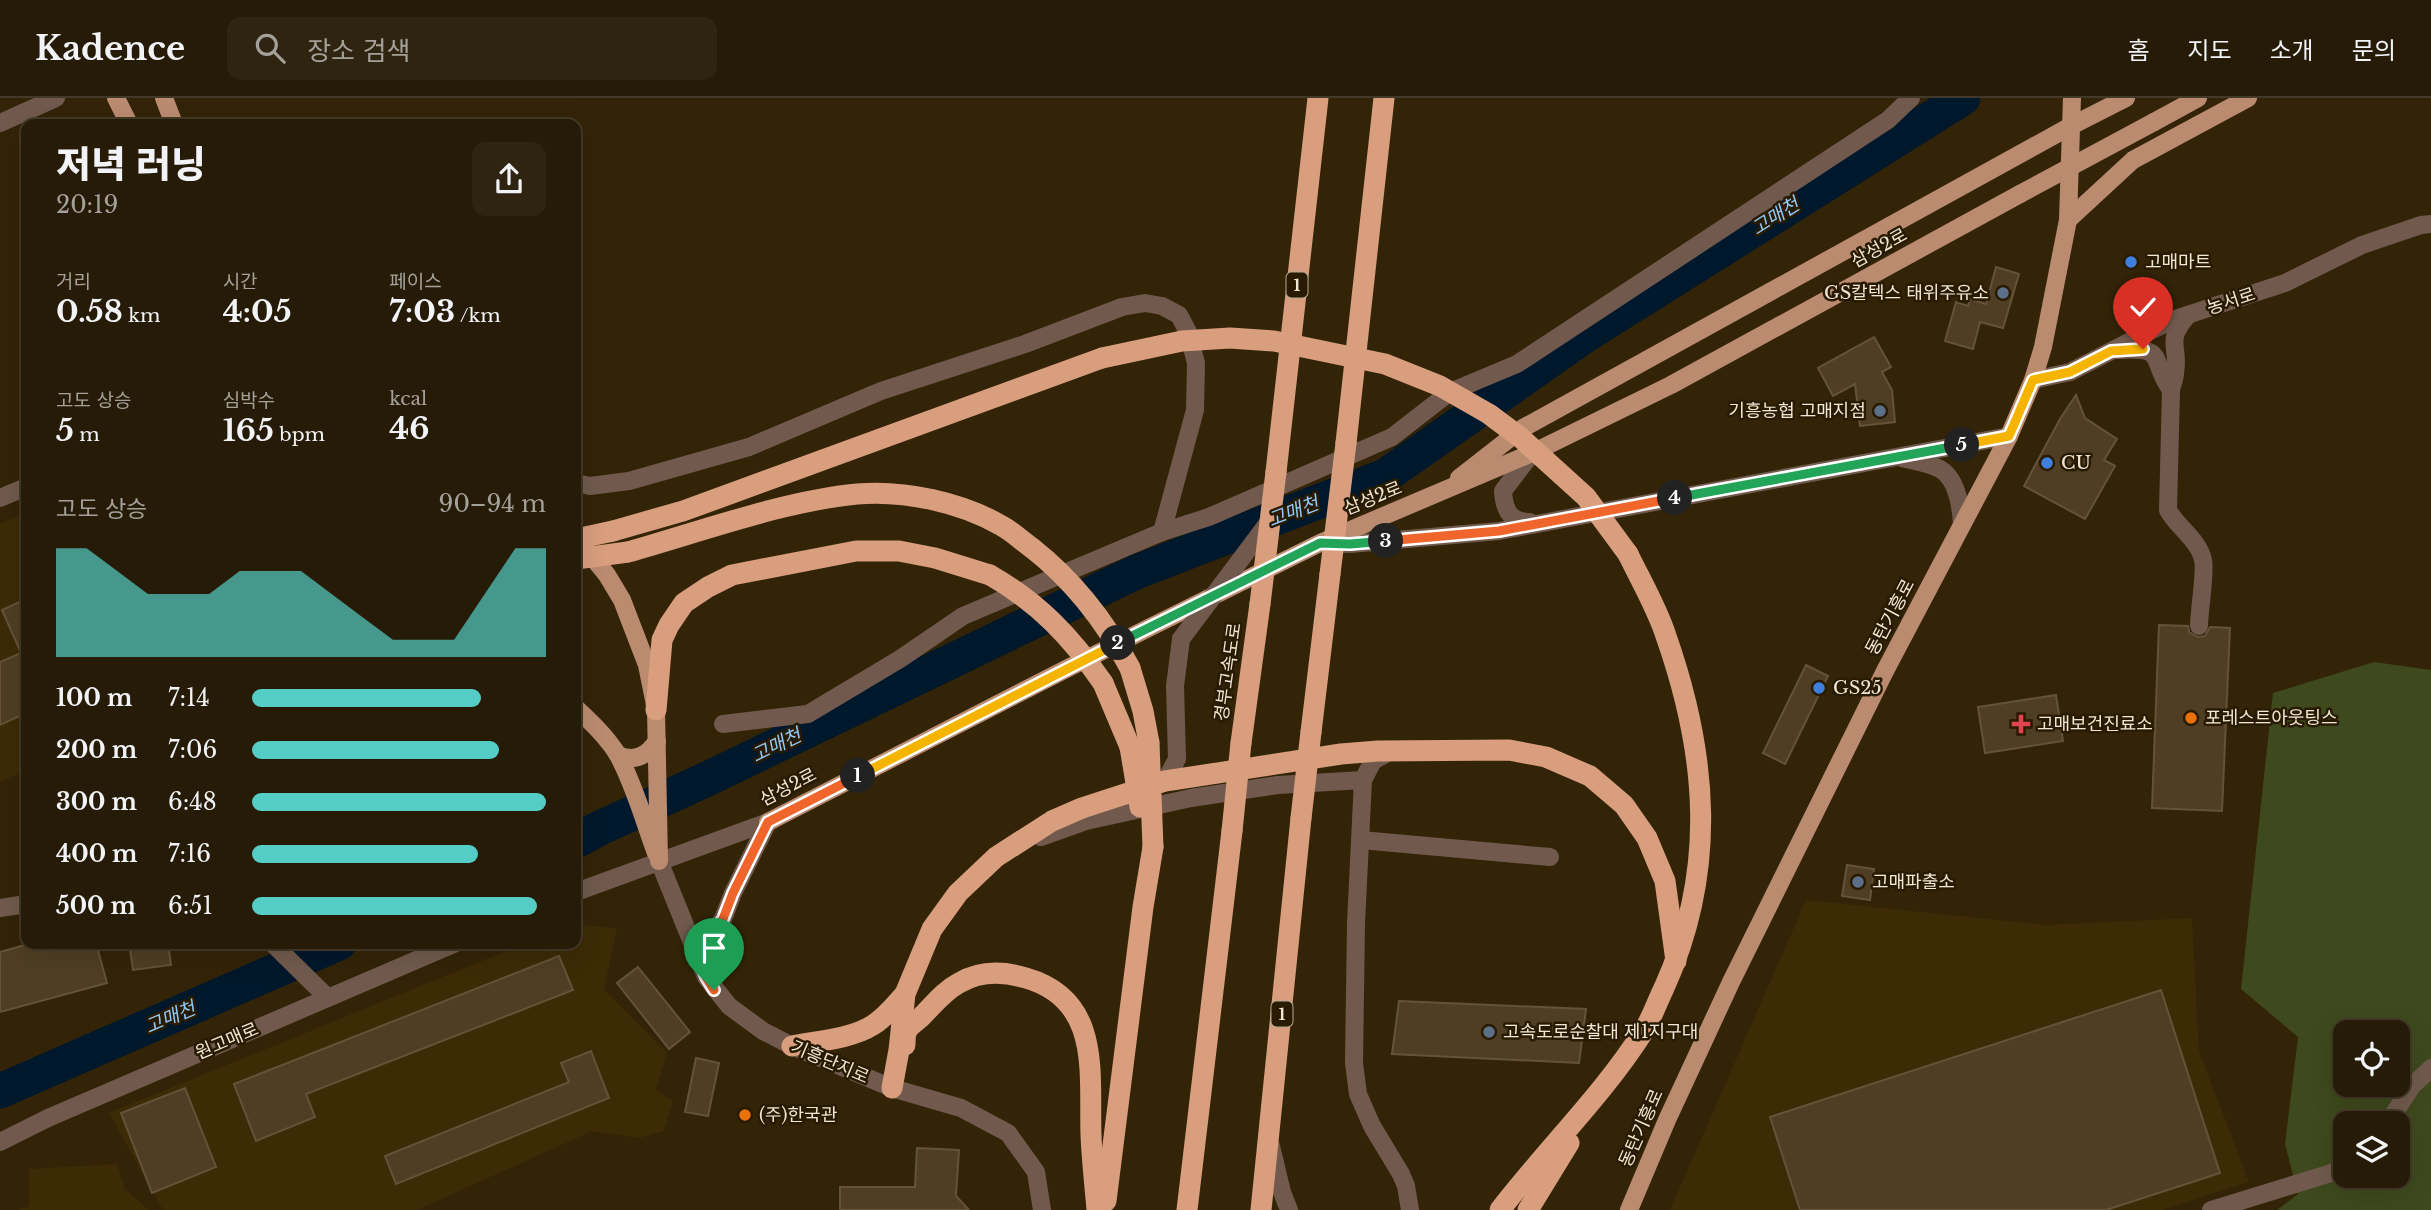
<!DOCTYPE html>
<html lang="ko">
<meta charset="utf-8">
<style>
body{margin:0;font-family:"Libre Baskerville","Noto Sans KR",serif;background:#2e2410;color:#f1f3f6;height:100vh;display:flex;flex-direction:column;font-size:26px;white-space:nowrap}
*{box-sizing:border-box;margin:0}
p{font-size:23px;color:#a4a19b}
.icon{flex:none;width:38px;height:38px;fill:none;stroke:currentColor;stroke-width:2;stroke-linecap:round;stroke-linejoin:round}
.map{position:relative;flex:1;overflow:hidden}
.panel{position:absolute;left:21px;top:21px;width:560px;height:830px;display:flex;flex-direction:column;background:#261b06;border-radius:14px;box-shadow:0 7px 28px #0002,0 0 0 2px #423928}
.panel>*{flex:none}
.buttons{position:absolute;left:2333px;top:922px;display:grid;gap:14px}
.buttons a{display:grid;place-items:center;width:77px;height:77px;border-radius:14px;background:#261b06;box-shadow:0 7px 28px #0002,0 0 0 2px #423928;font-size:35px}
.pin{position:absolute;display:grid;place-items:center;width:60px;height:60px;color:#fff;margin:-72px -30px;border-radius:50% 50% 50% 0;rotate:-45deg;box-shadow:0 0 7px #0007}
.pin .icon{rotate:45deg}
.km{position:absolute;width:35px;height:35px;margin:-18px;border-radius:50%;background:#222;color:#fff;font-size:19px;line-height:35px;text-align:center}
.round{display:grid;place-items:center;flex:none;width:74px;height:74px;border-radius:14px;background:#2e2410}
.overview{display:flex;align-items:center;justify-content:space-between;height:119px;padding:0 35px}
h1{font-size:38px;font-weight:800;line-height:52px}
.stats{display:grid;grid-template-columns:repeat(3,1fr);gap:10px;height:119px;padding:7px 35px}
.stats div{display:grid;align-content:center}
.stats b{font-size:30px;font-weight:800}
.stats small{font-size:19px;font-weight:400}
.stats p{font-size:19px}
.chart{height:196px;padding:14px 35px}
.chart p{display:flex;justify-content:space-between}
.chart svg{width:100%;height:126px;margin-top:7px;fill:#54cdc7;opacity:.7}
ul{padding:0 35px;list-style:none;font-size:23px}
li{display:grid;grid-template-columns:112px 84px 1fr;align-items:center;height:52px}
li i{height:18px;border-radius:9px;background:#54cdc7}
header{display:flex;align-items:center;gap:42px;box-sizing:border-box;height:98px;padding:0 35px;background:#261b06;border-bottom:2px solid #423928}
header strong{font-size:33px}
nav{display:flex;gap:38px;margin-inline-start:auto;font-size:24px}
.search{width:490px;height:63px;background:#2e2410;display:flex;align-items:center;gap:18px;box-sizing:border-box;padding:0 24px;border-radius:14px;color:#a4a19b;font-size:26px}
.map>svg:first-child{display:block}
.built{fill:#3d2b06}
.green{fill:#3e491d;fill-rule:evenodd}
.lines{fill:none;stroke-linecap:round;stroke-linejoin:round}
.river{stroke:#00182b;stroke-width:35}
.building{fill:#4f3e23;stroke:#645338;stroke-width:2}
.minor{stroke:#715a4d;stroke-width:18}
.major{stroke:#bb8b70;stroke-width:18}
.highway{stroke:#d89e7d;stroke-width:21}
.minor-bridge{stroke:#715a4d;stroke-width:18}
.major-bridge{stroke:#bb8b70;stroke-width:18}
.highway-bridge{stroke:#d89e7d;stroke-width:21}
.split-1-casing{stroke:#fff;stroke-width:14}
.split-2-casing{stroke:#fff;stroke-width:14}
.split-3-casing{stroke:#fff;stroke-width:14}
.split-4-casing{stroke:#fff;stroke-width:14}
.split-5-casing{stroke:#fff;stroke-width:14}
.split-6-casing{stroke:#fff;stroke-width:14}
.split-1{stroke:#f0652b;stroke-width:9}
.split-2{stroke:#f5b400;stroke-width:9}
.split-3{stroke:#22a559;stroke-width:9}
.split-4{stroke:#f0652b;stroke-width:9}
.split-5{stroke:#22a559;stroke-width:9}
.split-6{stroke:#f5b400;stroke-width:9}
.shop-dot{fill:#3f7fe0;stroke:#291b01;stroke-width:2.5}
.service-dot{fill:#5c6f8a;stroke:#291b01;stroke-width:2.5}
.food-dot{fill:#e8710a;stroke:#291b01;stroke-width:2.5}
.health-dot{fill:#e0444e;stroke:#291b01;stroke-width:2.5}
.labels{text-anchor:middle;stroke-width:5;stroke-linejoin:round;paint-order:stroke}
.shield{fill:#291b01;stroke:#b4a996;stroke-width:2}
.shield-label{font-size:16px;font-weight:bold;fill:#f0e6d6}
.street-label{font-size:18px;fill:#f0e6d6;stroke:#291b01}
.poi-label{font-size:18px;fill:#f0e6d6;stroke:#291b01;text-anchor:start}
.water-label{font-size:19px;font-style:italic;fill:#91cafa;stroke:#291b01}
</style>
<header>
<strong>Kadence</strong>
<div class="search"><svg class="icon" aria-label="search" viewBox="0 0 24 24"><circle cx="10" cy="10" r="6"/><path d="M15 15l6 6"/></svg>장소 검색</div>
<nav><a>홈</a><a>지도</a><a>소개</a><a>문의</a></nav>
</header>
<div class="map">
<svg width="2431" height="1112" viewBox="0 0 2431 1112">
<rect width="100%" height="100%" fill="#332408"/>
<!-- built -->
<g class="built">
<polygon points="26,415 26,672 0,684 0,426"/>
<polygon points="1806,802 2047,827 2192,820 2199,953 2249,1084 2162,1112 1670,1112"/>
<polygon points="576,825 617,831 604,891 667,955 656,992 673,1003 664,1033 639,1040 592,1033 417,1112 163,1112 109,1015 526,845 576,845"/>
<polygon points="117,1066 125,1091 149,1112 18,1112 29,1108 29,1071"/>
</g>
<!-- green -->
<path class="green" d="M2374 564 2431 572V1112H2277L2298 1096 2285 1046 2298 939 2241 891 2273 595ZM2345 934H2398V987H2345ZM2345 1026H2398V1078H2345Z"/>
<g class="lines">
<!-- river -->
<g class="river">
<polyline points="576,743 600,730 705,682 1136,474 1385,378 1586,237 1963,0"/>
<polyline points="0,993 339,845"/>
</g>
</g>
<!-- building -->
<g class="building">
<polygon points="1996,169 2019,176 2003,230 1980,224 1973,251 1945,243 1956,204 1968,208 1970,201 1986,206"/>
<polygon points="1874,239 1891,269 1882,274 1892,292 1895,324 1860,328 1855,286 1833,298 1818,270"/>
<polygon points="2076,297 2085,320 2117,341 2104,362 2115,368 2085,421 2024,388 2060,321"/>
<polygon points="26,501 26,615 0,627 0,564 21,555 2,512"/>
<polygon points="2159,527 2188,528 2189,534 2198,539 2205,538 2210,529 2230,530 2222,713 2152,710"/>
<polygon points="1806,567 1828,578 1785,666 1763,655"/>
<polygon points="2056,597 2063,643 1985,655 1978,609"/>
<polygon points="1847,767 1874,771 1870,802 1842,798"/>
<polygon points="32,845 96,845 107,885 0,914 0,854"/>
<polygon points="129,845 168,845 171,867 133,872"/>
<polygon points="559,858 573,892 306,996 315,1019 256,1043 234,986"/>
<polygon points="638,869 690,934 669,951 617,885"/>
<polygon points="2161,892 2220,1075 2106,1112 1800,1112 1770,1019"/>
<polygon points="1399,903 1586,911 1579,965 1392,956"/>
<polygon points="591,953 609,1000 396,1086 385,1058 569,984 561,965"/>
<polygon points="696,960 719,965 708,1018 685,1014"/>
<polygon points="185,990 216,1069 152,1095 121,1015"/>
<polygon points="917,1050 959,1052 956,1098 969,1112 840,1112 840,1089 915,1089"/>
</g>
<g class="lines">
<!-- minor -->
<g class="minor">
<polyline points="0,25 56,0"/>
<path d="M2188 217C2164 244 2180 247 2175 275 2175 281 2172 286 2171 292L2168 412C2177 429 2199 442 2203 462 2206 473 2199 513 2199 528"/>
<path d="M2118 252C2169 249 2148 260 2171 292"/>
<polyline points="2033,282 2070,274 2172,222 2285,185 2362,147 2421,127 2431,126"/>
<path d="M1902 360C1914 363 1929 365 1940 371 1957 381 1961 409 1962 427"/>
<polyline points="576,385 590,388 629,383 749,349 881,293 1025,246 1122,209 1145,205 1162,208 1179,217 1188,234 1196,265 1195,312 1162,434"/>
<polyline points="0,400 26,389"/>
<path d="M1530 424C1510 424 1504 412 1503 393L1532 355"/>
<polyline points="1322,445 1350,446 1499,433 2009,338"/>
<polyline points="723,626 808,616 900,561 963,518 1162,434 1209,419 1392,339 1450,294 1517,266 1888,22 1911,0"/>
<polyline points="1391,653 1373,663 1363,682 1356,825 1354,965 1358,996 1372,1028 1401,1076 1406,1088 1410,1112"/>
<polyline points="1165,683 1177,661 1175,588 1181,541"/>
<polyline points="1041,739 1086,723 1191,700 1278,687 1363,682"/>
<polyline points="1361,742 1550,759"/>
<polyline points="659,763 706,879 729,908 763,933 792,948 892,990 961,1010 1008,1035 1036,1074 1042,1112"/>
<polyline points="576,794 768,724"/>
<polyline points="0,810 26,806"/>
<polyline points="272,845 328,900"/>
<polyline points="696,855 723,821 733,795 768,724"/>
<polyline points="2387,1026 2412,988 2431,970"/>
<polyline points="0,1044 48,1020 456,845"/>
<polyline points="1271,1048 1282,1094 1289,1112"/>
<polyline points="2211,1112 2328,1076 2345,1069"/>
</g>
<!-- major -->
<g class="major">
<polyline points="116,0 129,26"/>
<polyline points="164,0 174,26"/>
<polyline points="2154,24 2198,0"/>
<polyline points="2068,122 2133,62 2248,0"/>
<polyline points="1459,380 1523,330 2071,28 2126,0"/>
<polyline points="586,451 607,477 622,502 647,567 656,612 659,763"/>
<path d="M576 610C591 624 609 641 619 659 635 689 644 723 656 755"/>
<path d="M618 657C635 664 647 658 657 643"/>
<polyline points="768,724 1070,569 1320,445 1532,355 1671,287 2020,96"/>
<polyline points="1629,1112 1667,1022 1731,884 1885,573 2009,338 2033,282 2043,249 2068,122 2072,0"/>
</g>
<!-- highway -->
<g class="highway">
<polyline points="1346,345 1384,0"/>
<polyline points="1276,374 1318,0"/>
<polyline points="613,433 683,413 1102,260"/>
<path d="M628 454C699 434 784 403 857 396 904 392 961 404 1002 428 1013 434 1022 443 1032 450"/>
<polyline points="1130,570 1143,613 1149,645"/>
<polyline points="1103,585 1130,649"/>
<polyline points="656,612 662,542 669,527 684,505 708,489 732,477 856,453 899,453 935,460 990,477"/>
<polyline points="1311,634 1330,476"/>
<polyline points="1241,645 1260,506"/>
<path d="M905 947C905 942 905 935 908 931 911 926 919 922 923 917 935 905 944 893 959 885 979 873 1003 873 1026 880 1102 902 1089 975 1091 1037 1092 1062 1095 1087 1097 1112"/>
<path d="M792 948C817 943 851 941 873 927 886 919 895 907 905 896"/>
<polyline points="892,990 899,952 905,896 932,831 958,795 996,759 1052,723 1082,710 1165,683 1341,656 1378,653 1509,652 1546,659 1590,678 1624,707 1647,740 1665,783 1676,863"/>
<polyline points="1106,1103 1143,809 1153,749"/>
<polyline points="1187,1112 1232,733"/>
<polyline points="1261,1112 1301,720"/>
<path d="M1500 1112C1547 1051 1602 998 1643 934 1652 920 1657 904 1664 890 1717 773 1708 658 1666 538 1657 510 1641 483 1628 456"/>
<polyline points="1528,1112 1569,1045"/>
</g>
<!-- minor-bridge -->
<polyline class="minor-bridge" points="1181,541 1271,421"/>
<!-- major-bridge -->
<polyline class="major-bridge" points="2020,96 2154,24"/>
<!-- highway-bridge -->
<g class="highway-bridge">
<polyline points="1102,260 1182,243 1230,240 1274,243 1385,266 1440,288 1489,316 1521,340 1586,399 1628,456"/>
<polyline points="576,441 613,433"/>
<path d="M1032 450C1074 483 1105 523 1130 570"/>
<polyline points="576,461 628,454"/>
<polyline points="1330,476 1346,345"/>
<path d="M990 477C1039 505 1071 539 1103 585"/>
<polyline points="1260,506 1276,374"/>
<polyline points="1149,645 1153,749"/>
<polyline points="1130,649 1140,709"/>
<polyline points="1301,720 1311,634"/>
<polyline points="1232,733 1241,645"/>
</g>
</g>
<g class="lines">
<!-- split-1 casing -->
<g class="split-1-casing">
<polyline id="split-1" points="714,892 706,879 696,855 723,821 733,795 768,724 858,678"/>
</g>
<!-- split-2 casing -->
<g class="split-2-casing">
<polyline id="split-2" points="858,678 1118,545"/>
</g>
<!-- split-3 casing -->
<g class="split-3-casing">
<polyline id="split-3" points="1118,545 1320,445 1350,446 1386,443"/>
</g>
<!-- split-4 casing -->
<g class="split-4-casing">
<polyline id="split-4" points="1386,443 1499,433 1675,400"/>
</g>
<!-- split-5 casing -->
<g class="split-5-casing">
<polyline id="split-5" points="1675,400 1962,347"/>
</g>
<!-- split-6 casing -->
<g class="split-6-casing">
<polyline id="split-6" points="1962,347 2009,338 2033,282 2070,274 2111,253 2143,251"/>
</g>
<!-- split-1 -->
<use href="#split-1" class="split-1"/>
<!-- split-2 -->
<use href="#split-2" class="split-2"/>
<!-- split-3 -->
<use href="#split-3" class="split-3"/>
<!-- split-4 -->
<use href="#split-4" class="split-4"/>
<!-- split-5 -->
<use href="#split-5" class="split-5"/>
<!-- split-6 -->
<use href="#split-6" class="split-6"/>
</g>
<!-- markers -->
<g class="shop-dot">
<circle cx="2131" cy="164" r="7"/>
<circle cx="2047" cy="365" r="7"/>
<circle cx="1819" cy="590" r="7"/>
</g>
<g class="service-dot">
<circle cx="2003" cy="195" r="7"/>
<circle cx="1880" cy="313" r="7"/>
<circle cx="1858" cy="784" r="7"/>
<circle cx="1489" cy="934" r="7"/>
</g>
<g class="food-dot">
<circle cx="2191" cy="620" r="7"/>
<circle cx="745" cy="1017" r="7"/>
</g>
<path class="health-dot" d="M2017.5 615.5h7v7h7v7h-7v7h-7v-7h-7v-7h7z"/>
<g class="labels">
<!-- shield labels -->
<g class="shield">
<rect x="1286.5" y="174.5" width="21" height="25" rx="5"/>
<rect x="1271.5" y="903.5" width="21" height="25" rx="5"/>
</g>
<g class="shield-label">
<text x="1297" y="193">1</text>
<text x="1282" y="922">1</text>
</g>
<!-- street labels -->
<g class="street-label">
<text transform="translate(1879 150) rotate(-29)" y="6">삼성2로</text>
<text transform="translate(2231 203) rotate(-18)" y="6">농서로</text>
<text transform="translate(1373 400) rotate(-22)" y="6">삼성2로</text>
<text transform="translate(1890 519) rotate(-62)" y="6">동탄기흥로</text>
<text transform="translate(1228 574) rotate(-82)" y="6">경부고속도로</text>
<text transform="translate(788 689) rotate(-27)" y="6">삼성2로</text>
<text transform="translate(227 943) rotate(-23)" y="6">원고매로</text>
<text transform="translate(830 964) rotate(23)" y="6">기흥단지로</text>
<text transform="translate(1641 1030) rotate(-66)" y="6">동탄기흥로</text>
</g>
<!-- poi labels -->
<g class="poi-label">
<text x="2145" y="170">고매마트</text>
<text x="1989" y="201" text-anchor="end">GS칼텍스 태위주유소</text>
<text x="1866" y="319" text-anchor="end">기흥농협 고매지점</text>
<text x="2061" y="371">CU</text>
<text x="1833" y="596">GS25</text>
<text x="2205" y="626">포레스트아웃팅스</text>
<text x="2037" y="632">고매보건진료소</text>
<text x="1872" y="790">고매파출소</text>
<text x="1503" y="940">고속도로순찰대 제1지구대</text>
<text x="759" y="1023">(주)한국관</text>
</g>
<!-- water labels -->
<g class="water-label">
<text transform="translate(1775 118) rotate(-32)" y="7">고매천</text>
<text transform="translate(1293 413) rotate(-21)" y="7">고매천</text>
<text transform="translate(776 647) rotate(-26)" y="7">고매천</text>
<text transform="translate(170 919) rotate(-23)" y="7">고매천</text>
</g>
</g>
</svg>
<div class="buttons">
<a><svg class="icon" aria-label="locate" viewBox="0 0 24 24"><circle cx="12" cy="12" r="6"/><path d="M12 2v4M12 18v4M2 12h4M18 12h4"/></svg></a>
<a><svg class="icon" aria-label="layers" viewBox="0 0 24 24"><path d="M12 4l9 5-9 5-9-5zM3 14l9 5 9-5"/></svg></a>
</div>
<div class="pin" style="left:714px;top:892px;background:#1e9e55"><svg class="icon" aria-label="arrive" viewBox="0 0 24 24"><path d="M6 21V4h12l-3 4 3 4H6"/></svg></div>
<div class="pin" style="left:2143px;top:251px;background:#d93025"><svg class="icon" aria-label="check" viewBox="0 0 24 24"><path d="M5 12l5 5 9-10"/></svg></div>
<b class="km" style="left:858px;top:678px">1</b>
<b class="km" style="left:1118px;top:545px">2</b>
<b class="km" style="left:1386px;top:443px">3</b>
<b class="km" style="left:1675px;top:400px">4</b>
<b class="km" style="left:1962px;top:347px">5</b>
<section class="panel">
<div class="overview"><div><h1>저녁 러닝</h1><p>20:19</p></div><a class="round"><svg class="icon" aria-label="share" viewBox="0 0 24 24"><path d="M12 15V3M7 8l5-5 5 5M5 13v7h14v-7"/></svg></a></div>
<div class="stats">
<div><p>거리</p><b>0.58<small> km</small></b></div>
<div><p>시간</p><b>4:05</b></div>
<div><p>페이스</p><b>7:03<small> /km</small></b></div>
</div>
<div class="stats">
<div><p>고도 상승</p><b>5<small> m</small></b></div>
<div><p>심박수</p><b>165<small> bpm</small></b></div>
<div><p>kcal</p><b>46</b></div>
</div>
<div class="chart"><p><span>고도 상승</span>90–94 m</p>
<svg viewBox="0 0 160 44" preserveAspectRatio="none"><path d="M0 44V6L10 6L20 14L30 22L40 22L50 22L60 14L70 14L80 14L90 22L100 30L110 38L120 38L130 38L140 22L150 6L160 6V44z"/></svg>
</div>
<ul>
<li><b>100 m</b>7:14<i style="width:78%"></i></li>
<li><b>200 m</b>7:06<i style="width:84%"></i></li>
<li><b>300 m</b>6:48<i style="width:100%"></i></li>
<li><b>400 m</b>7:16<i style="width:77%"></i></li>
<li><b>500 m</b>6:51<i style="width:97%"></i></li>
</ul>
</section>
</div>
